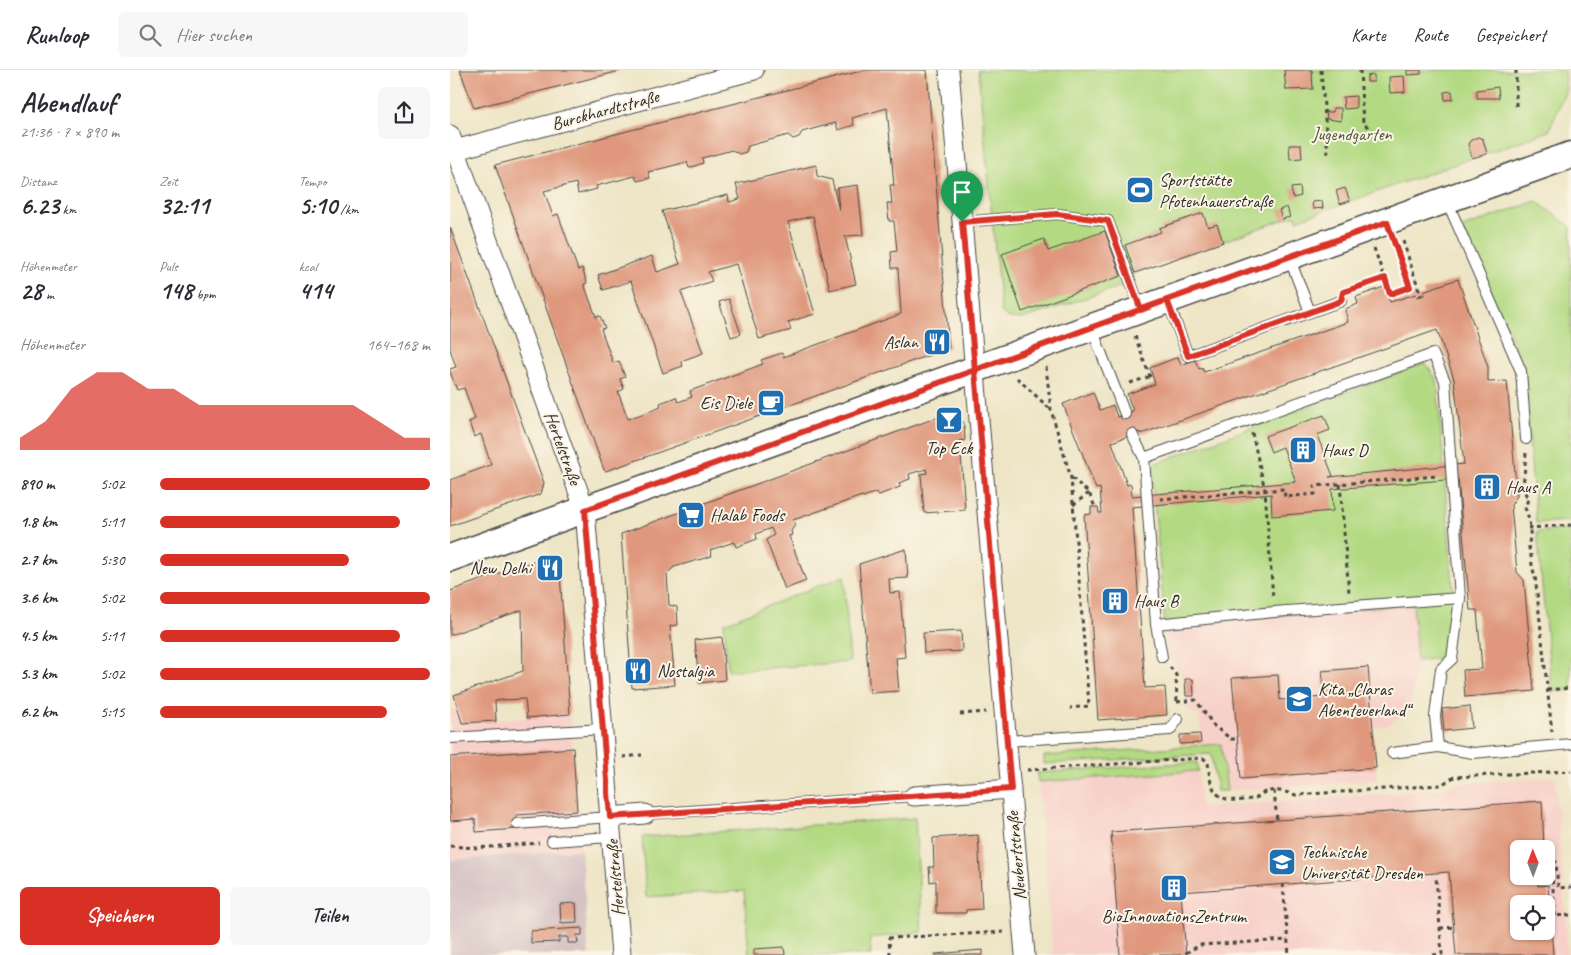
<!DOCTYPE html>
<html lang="de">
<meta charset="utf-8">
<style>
body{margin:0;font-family:Caveat,sans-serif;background:#f7f7f7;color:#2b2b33;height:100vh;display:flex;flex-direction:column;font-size:19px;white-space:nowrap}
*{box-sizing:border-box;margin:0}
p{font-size:16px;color:#7c7c81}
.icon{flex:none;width:28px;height:28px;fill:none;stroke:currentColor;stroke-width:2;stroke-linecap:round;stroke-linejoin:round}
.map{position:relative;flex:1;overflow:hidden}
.sheet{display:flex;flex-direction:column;background:#fff;width:450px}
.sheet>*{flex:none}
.needle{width:32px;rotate:359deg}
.tools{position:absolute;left:1060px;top:770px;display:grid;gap:10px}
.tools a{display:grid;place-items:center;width:45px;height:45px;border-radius:8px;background:#fff;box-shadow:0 1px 4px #0004;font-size:25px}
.pin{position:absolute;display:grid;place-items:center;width:42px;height:42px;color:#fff;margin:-51px -21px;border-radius:50% 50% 50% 0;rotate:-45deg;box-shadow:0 0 5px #0007}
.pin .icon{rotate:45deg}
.round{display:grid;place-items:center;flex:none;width:52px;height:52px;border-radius:8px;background:#f7f7f7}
.headline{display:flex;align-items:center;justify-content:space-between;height:85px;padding:0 20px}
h1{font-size:28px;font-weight:800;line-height:38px}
.stats{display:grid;grid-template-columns:repeat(3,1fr);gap:8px;height:85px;padding:5px 20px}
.stats div{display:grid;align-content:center}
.stats b{font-size:25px;font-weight:800}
.stats small{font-size:14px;font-weight:400}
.stats p{font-size:14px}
.chart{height:140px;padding:10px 20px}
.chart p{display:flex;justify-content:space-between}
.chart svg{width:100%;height:90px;margin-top:5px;fill:#d93025;opacity:.7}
.cta{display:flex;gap:10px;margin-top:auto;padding:10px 20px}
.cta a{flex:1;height:58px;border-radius:8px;background:#d93025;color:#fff;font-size:20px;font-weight:800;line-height:58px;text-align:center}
.cta a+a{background:#f7f7f7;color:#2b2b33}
ul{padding:0 20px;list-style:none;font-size:16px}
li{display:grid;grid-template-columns:80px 60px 1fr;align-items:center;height:38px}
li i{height:12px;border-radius:6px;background:#d93025}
header{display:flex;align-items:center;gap:30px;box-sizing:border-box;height:70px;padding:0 25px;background:#fff;border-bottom:1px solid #e1e1e2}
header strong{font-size:24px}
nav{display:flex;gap:28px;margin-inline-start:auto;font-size:18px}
.search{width:350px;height:45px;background:#f7f7f7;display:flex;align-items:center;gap:12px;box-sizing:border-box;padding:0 18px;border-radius:8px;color:#7c7c81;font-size:19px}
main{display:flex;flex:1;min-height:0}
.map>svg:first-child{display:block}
.built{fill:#f7d0c9;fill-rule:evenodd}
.industrial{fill:#d2bec1}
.green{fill:#b3da83;stroke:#6f8257}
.building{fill:#df987d;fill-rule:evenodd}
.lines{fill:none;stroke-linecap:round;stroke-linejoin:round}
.lane-casing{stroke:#484742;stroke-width:12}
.street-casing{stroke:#484742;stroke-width:21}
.secondary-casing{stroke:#484742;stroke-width:29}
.path{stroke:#484742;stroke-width:3;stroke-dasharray:4 4;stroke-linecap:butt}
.lane{stroke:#fff;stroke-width:10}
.street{stroke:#fff;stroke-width:19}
.secondary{stroke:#fff;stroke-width:26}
.route-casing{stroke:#fff;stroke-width:10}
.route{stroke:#d93025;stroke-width:6}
.labels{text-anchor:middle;stroke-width:4;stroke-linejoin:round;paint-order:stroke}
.street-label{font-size:18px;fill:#2b2b2b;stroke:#fcf5e5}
.park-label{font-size:18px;fill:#4d5741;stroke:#fcf5e5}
.poi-label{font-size:18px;fill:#2b2b2b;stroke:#fcf5e5;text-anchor:start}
</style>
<header>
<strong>Runloop</strong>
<div class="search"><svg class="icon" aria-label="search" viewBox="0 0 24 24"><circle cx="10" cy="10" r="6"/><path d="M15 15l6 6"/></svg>Hier suchen</div>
<nav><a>Karte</a><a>Route</a><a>Gespeichert</a></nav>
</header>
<main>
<section class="sheet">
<div class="headline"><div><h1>Abendlauf</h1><p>21:36 · 7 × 890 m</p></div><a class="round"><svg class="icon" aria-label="share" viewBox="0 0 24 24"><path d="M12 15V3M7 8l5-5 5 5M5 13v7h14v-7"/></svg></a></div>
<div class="stats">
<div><p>Distanz</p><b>6.23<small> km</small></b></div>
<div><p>Zeit</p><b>32:11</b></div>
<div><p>Tempo</p><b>5:10<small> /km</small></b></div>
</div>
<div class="stats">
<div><p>Höhenmeter</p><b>28<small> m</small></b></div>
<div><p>Puls</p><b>148<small> bpm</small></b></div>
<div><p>kcal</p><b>414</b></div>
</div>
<div class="chart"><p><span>Höhenmeter</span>164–168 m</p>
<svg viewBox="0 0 160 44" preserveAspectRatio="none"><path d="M0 44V38L10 30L20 14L30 6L40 6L50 14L60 14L70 22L80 22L90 22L100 22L110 22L120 22L130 22L140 30L150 38L160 38V44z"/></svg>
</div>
<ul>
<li><b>890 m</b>5:02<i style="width:100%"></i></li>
<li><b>1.8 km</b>5:11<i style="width:89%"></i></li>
<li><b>2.7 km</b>5:30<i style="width:70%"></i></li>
<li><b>3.6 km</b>5:02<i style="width:100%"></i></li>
<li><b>4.5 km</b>5:11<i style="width:89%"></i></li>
<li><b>5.3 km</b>5:02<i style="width:100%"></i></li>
<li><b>6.2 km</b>5:15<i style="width:84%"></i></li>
</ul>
<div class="cta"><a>Speichern</a><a>Teilen</a></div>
</section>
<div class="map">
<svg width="1121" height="885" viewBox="0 0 1121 885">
<rect width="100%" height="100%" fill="#fcf5e5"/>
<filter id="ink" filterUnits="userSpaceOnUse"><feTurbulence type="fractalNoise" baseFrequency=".02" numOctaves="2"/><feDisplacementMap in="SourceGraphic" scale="10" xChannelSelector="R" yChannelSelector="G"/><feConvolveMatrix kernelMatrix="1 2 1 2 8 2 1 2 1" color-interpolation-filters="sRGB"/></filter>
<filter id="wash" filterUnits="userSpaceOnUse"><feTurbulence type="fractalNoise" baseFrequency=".0096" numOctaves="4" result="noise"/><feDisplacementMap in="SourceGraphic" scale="20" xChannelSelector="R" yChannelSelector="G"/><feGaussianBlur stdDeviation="1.12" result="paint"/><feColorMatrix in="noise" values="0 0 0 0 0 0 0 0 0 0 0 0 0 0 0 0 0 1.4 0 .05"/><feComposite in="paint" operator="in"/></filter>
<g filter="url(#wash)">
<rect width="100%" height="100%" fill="#eee5c6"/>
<!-- built -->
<g class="built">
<polygon points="963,534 967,591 961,634 951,646 939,654 923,658 927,710 777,721 771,674 751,675 750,646 737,640 735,609 716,582 715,555"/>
<polygon points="0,639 8,639 12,653 120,644 131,780 0,790"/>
<path d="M748 701 751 737 994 720 1000 714 1105 707 1118 885H603L588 712ZM1069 779H1096V806H1069ZM1069 834H1096V861H1069Z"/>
</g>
<!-- industrial -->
<polygon class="industrial" points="131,780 139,885 0,885 0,790"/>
<!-- green -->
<g class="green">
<polygon points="528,0 1114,0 1116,20 1099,61 847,150 846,146 843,146 685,203 675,215 572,249 559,248 551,242"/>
<polygon points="1086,131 1121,157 1121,451 1086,453 1073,295 1012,158"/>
<polygon points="975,293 987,310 1004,531 990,588 967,591 963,534 715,555 701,395"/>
<polygon points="1121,459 1121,620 1102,622 1087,462"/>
<polygon points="394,506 400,592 278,601 274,553"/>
<polygon points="771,674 777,721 767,721 761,684 594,694 594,686"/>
<polygon points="747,692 748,701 588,712 587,703"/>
<polygon points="465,748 472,862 420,868 421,885 299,885 294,821 196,827 192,767"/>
</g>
<g id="blocks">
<!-- building -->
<g class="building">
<polygon points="10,0 170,0 170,1 24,38"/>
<path d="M415 0H477L499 278 190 389 156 401 154 400 45 95ZM437 38 444 115H440L442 133H437L439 151H444L447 181 441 182 442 198H448L451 244 333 287 332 283 311 290 313 294 240 321 242 327 228 332 226 327 210 333 211 337 178 349 168 322 174 319 170 309 175 307 169 291 163 293 151 259 155 258 150 246 146 247 134 214 137 213 132 198 128 200 108 144 103 146 94 121 126 113 128 124 147 119 146 116 185 106 187 111 200 108 198 102 237 92 239 98 253 93 252 88 282 80 289 84 296 82 298 76 338 65 343 69 349 67 352 62 370 57 386 53 388 60 404 55 402 48Z"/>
<polygon points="834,0 862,0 863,19 836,20"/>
<polygon points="957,0 971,0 971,4 957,5"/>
<polygon points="924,5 924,12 917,12 917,6"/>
<polygon points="954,6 955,22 940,23 939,7"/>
<polygon points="1048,17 1049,28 1027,28 1027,20"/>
<polygon points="1002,21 1003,29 995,30 994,22"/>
<polygon points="906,26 906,38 894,39 893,27"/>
<polygon points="883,38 891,38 891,51 877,49 876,42 883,42"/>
<polygon points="1028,67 1033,69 1037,84 1022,88 1018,74 1021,70"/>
<polygon points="839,75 851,75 852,88 840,89"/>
<polygon points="366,95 367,106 382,110 389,140 387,118 408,115 413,165 395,166 406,214 380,220 363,146 338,152 365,244 338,252 341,260 309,269 286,194 258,202 262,211 231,222 253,283 231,291 233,296 213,303 181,211 153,220 148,205 202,186 207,202 230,194 212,141 278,125 279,132 290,129 286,114"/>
<polygon points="850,117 851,126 843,128 841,118"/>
<polygon points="895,118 900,131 890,134 886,121"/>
<polygon points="872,131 873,138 863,139 862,132"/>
<polygon points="837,137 840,147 832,149 829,140"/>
<polygon points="753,143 758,157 767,154 773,172 685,203 675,175 711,162 709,158"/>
<polygon points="0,157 94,413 91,424 0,456 0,410 41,395 31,364 24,367 19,352 25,349 14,318 7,320 0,302 0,299 6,297 0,279"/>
<polygon points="655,161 671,206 572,242 552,184 594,169 598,181"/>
<path d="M1008 209 1038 297V312L1057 311 1067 426 1061 435 1067 502 1074 510 1084 621 1015 627 1013 600 1032 599 1027 540H1020L1008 409 882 419 883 441 822 446 821 424 682 437 695 618 715 617 717 645 648 650 634 445 641 444V437H648L649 443H652L650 418 646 419 613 334 643 322 650 340 663 335 667 347 683 341 677 324 705 314 700 298 728 287 731 295 745 290 749 299 752 298 754 302 898 252 895 239 908 234 906 227 934 217 940 232 966 224 967 227 971 226 974 225 973 221ZM987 260 1004 309 1014 394 879 407 883 406 867 365 880 360 874 345 815 366 821 382 833 377 846 412 682 426 681 414 677 415 662 372 690 362 691 364Z"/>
<polygon points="279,229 291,264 281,267 269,232"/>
<polygon points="499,343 514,353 515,370 510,371 515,440 474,443 471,404 477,403 476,399 459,404 460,409 449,413 450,417 429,425 427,422 413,427 412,426 343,450 345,455 341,461 342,465 339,466 356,511 335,519 316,470 324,465 321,458 306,464 307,469 286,477 284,472 260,480 262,486 224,497 217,504 219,535 227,537 228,555 220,556 225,615 182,618 171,464"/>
<polygon points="456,479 458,508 439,509 440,523 450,522 455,587 446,588 449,621 420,623 409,494"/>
<polygon points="100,485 109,490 120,644 77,648 75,629 51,630 45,631 46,651 12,653 4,625 73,601 72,540 0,565 0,521"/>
<polygon points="511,561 512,581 474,583 473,563"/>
<polygon points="272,567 275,610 249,613 245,570"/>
<polygon points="918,597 926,698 791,709 782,608 828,605 830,630 875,627 872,601"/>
<polygon points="735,609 743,609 744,626 736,626"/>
<polygon points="1020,636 1022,658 994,661 992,639"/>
<polygon points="750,664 751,673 730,674 730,665"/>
<polygon points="123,678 127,741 66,745 67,759 26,762 25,749 0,751 0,687"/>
<path d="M1092 731 1094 779H1069V806H1088V816L1098 815 1103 885H1006L999 802 731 822 736 885H670L661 762ZM1069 834H1096V861H1069Z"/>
<polygon points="528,765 532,839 516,840 516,843 486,843 486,811 480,812 479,797 484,797 483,768"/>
<polygon points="126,833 127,852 111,853 110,834"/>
<polygon points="132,858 132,865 127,865 128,873 118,873 118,867 109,867 109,872 81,873 81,861"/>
<polygon points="334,877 335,885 304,885 304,879"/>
<polygon points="533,880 533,885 485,885 485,884"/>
</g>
</g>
</g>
<g filter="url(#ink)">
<use href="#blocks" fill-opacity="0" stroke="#484742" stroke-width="1"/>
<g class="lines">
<!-- lane casing -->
<g class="lane-casing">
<g id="lane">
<polyline points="997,131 1071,301 1076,369"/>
<polyline points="512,152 607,144 658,151 691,240"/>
<polyline points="839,187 860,242"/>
<polyline points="718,231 738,286 891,231"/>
<polyline points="642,259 675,344"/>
<polyline points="682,364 694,388"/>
<polyline points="706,554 824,542 1010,528"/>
<polyline points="712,587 706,554 694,388 983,284 995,311 1010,528 1002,589 991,599 985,646 988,677 1023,683 1121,674"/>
<polyline points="0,668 153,659"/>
<polyline points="557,671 720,660 728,649"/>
<polyline points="942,683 988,677"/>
<polyline points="195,744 464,726"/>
<polyline points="67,754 160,747"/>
<polyline points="102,771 161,767"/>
</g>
</g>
<!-- street casing -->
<g class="street-casing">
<g id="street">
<polyline points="499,0 575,885"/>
<polyline points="0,65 135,440 171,885"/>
<polyline points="5,80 304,0"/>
<polyline points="464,726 561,719"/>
<polyline points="160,747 195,744"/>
</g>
</g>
<!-- secondary casing -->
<g class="secondary-casing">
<polyline id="secondary" points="0,488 1121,85"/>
</g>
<!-- path -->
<g class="path">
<polyline points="871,0 878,85"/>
<polyline points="910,0 913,53 924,62 929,61"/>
<polyline points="1066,0 1066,38"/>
<polyline points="953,171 971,226"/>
<polyline points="924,178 940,224"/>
<polyline points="900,220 935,208"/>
<polyline points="937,225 960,217 944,172"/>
<polyline points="685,266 700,307"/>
<polyline points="596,297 601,340 621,408 639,636 620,638"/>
<polyline points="567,308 601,340"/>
<polyline points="680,313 702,306"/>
<polyline points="802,363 815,420 823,528"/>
<path d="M1076 383 1073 418 1078 429 1075 438C1080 449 1082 464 1078 476 1083 486 1080 495 1085 505L1102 662"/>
<polyline points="622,408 639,423 645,437"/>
<polyline points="890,414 899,523"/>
<polyline points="710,429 834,419 835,427 865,424 864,416 987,406"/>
<polyline points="623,435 639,423"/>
<polyline points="1078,458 1121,455"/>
<polyline points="720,597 726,605 727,634"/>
<polyline points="1097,620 1121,618"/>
<polyline points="727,632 746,630 764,656 781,669 787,669"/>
<polyline points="510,644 536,642"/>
<polyline points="173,687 192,685"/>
<path d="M577 700 753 688 758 692C759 699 759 708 762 715 768 733 789 732 805 728 809 727 812 723 815 722 826 719 836 722 846 725L991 715 1004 707 1121 701"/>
<polyline points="824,721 827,751"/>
<polyline points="0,776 27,778 89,773"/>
<polyline points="833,814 839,885"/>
<polyline points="1100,846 1121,845"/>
<polyline points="1105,846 1101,792 1106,792 1108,818 1121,817"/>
<polyline points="990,858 1004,857"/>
<polyline points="736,883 750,875 838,870"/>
<polyline points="440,885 439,868 554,862"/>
<polyline points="983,885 992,884 986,807"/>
</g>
<!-- lane -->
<use href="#lane" class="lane"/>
<!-- street -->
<use href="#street" class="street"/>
<!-- secondary -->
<use href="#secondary" class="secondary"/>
</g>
</g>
<g class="lines" filter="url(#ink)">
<!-- route casing -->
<g class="route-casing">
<polyline id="route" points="512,152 525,300 135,440 160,747 561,719 525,300 678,244 717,230 937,152 960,217 940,224 935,208 893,222 891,231 738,286 717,230 691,240 658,151 607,144 512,152"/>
</g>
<!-- route -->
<use href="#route" class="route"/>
</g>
<!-- icons -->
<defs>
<g id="stadium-square" transform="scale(1.4375)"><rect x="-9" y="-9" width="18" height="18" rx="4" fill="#1f6fb2" stroke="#fcf5e5"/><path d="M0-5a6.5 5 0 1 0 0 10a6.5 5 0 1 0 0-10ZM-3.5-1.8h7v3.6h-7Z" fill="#fff"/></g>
<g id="restaurant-square" transform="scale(1.4375)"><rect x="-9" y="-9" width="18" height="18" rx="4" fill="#1f6fb2" stroke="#fcf5e5"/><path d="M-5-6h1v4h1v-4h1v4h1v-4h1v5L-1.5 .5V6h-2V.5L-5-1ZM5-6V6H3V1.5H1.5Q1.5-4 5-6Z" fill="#fff"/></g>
<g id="cafe-square" transform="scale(1.4375)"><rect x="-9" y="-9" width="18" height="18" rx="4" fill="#1f6fb2" stroke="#fcf5e5"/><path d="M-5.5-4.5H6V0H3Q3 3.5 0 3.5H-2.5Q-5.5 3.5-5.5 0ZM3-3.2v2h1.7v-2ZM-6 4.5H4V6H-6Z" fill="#fff"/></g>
<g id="bar-square" transform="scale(1.4375)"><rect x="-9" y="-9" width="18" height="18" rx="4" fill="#1f6fb2" stroke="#fcf5e5"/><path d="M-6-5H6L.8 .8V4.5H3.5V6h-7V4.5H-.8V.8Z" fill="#fff"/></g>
<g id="building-square" transform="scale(1.4375)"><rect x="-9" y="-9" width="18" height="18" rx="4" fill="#1f6fb2" stroke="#fcf5e5"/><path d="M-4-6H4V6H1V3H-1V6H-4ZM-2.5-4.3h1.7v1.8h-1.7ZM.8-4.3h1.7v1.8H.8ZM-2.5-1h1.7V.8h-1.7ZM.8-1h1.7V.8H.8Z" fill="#fff"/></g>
<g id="supermarket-square" transform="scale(1.4375)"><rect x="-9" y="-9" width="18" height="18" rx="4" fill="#1f6fb2" stroke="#fcf5e5"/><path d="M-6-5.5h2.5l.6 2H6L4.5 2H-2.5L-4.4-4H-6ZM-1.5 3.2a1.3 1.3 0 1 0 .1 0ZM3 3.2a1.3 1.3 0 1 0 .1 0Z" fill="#fff"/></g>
<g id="school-square" transform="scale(1.4375)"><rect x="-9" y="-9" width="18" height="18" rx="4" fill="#1f6fb2" stroke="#fcf5e5"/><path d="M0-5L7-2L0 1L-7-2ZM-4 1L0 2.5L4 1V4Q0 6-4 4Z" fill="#fff"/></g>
<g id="university-square" transform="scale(1.4375)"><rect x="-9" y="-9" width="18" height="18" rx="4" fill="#1f6fb2" stroke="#fcf5e5"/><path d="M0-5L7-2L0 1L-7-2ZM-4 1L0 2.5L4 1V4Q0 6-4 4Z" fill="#fff"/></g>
</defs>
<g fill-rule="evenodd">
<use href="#stadium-square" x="690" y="120"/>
<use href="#restaurant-square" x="487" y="272"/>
<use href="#cafe-square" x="321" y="333"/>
<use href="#bar-square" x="499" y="350"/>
<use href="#building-square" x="853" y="380"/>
<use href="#building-square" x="1037" y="417"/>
<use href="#supermarket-square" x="241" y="445"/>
<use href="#restaurant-square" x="100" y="498"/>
<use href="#building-square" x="665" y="531"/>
<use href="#restaurant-square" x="188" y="601"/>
<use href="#school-square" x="849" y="629"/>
<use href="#university-square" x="832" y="792"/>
<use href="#building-square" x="724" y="818"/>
</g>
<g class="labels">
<!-- street labels -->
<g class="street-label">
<text transform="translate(155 40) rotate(-15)" y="6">Burckhardtstraße</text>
<text transform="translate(113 378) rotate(70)" y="6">Hertelstraße</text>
<text transform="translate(566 786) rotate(-95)" y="6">Neubertstraße</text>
<text transform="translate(165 808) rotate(-95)" y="6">Hertelstraße</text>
</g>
<!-- park labels -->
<g class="park-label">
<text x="902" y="70">Jugendgarten</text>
</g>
<!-- poi labels -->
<g class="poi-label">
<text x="709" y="116">Sportstätte<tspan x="709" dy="21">Pfotenhauerstraße</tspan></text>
<text x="468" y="278" text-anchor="end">Aslan</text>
<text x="302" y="339" text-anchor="end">Eis Diele</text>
<text x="499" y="384" text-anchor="middle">Top Eck</text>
<text x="872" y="386">Haus D</text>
<text x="1056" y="423">Haus A</text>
<text x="260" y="451">Halab Foods</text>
<text x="81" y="504" text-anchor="end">New Delhi</text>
<text x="684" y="537">Haus B</text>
<text x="207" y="607">Nostalgia</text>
<text x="868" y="625">Kita „Claras<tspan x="868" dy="21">Abenteuerland“</tspan></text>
<text x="851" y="788">Technische<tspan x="851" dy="21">Universität Dresden</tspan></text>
<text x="724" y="852" text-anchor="middle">BioInnovationsZentrum</text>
</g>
</g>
</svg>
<div class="tools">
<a><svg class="needle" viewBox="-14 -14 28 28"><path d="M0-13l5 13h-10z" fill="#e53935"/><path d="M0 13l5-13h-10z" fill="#7c7c81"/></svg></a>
<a><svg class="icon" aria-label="locate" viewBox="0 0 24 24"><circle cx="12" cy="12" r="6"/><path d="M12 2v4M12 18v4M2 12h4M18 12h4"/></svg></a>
</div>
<div class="pin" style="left:512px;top:152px;background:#1e9e55"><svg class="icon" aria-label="arrive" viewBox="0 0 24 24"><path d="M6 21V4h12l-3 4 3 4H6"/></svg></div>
</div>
</main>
